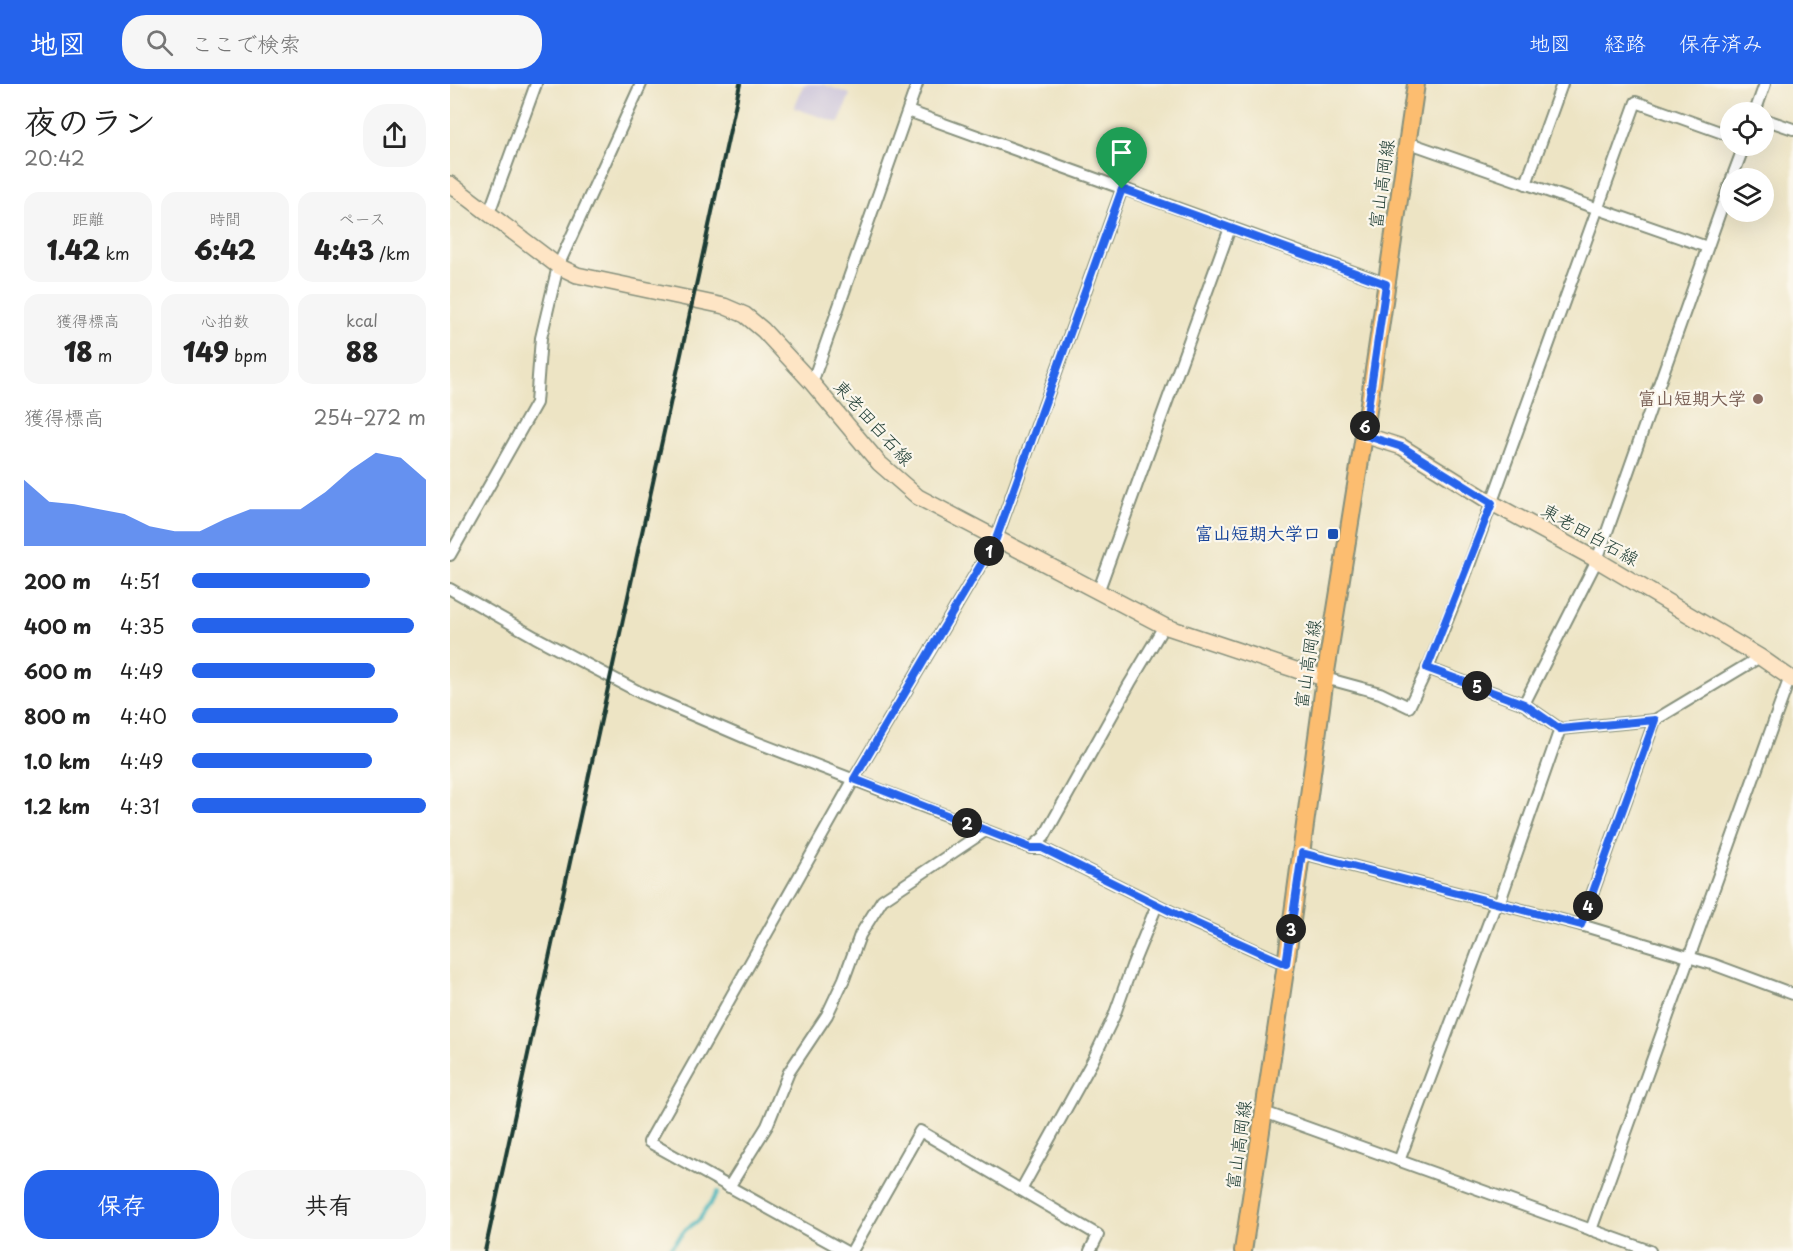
<!DOCTYPE html>
<html lang="ja">
<meta charset="utf-8">
<style>
body{margin:0;font-family:"Playpen Sans","Klee One",sans-serif;background:#f6f6f6;color:#222;height:100vh;display:flex;flex-direction:column;font-size:22px;white-space:nowrap}
*{box-sizing:border-box;margin:0}
p{font-size:20px;color:#767676}
.icon{flex:none;width:33px;height:33px;fill:none;stroke:currentColor;stroke-width:2;stroke-linecap:round;stroke-linejoin:round}
.map{position:relative;flex:1;overflow:hidden}
.side{display:flex;flex-direction:column;background:#fff;width:450px}
.side>*{flex:none}
.fabs{position:absolute;left:1270px;top:18px;display:grid;gap:12px}
.fabs a{display:grid;place-items:center;width:54px;height:54px;border-radius:50%;background:#fff;box-shadow:0 6px 24px #0002;font-size:30px}
.pin{position:absolute;display:grid;place-items:center;width:51px;height:51px;color:#fff;margin:-62px -26px;border-radius:50% 50% 50% 0;rotate:-45deg;box-shadow:0 0 6px #0007}
.pin .icon{rotate:45deg}
.km{position:absolute;width:30px;height:30px;margin:-15px;border-radius:50%;background:#222;color:#fff;font-size:16px;line-height:30px;text-align:center}
.round{display:grid;place-items:center;flex:none;width:63px;height:63px;border-radius:24px;background:#f6f6f6}
.head{display:flex;align-items:center;justify-content:space-between;height:102px;padding:0 24px}
h1{font-size:33px;font-weight:800;line-height:45px}
.stats{display:grid;grid-template-columns:repeat(3,1fr);gap:9px;height:102px;padding:6px 24px}
.stats div{display:grid;align-content:center;border-radius:15px;background:#f6f6f6;text-align:center}
.stats b{font-size:26px;font-weight:800}
.stats small{font-size:16px;font-weight:400}
.stats p{font-size:16px}
.chart{height:168px;padding:12px 24px}
.chart p{display:flex;justify-content:space-between}
.chart svg{width:100%;height:108px;margin-top:6px;fill:#2563eb;opacity:.7}
.button{display:flex;gap:12px;margin-top:auto;padding:12px 24px}
.button a{flex:1;height:69px;border-radius:24px;background:#2563eb;color:#fff;font-size:24px;font-weight:800;line-height:69px;text-align:center}
.button a+a{background:#f6f6f6;color:#222}
ul{padding:0 24px;list-style:none;font-size:20px}
li{display:grid;grid-template-columns:96px 72px 1fr;align-items:center;height:45px}
li i{height:15px;border-radius:8px;background:#2563eb}
header{display:flex;align-items:center;gap:36px;box-sizing:border-box;height:84px;padding:0 30px;background:#2563eb;color:#fff}
header strong{font-size:28px}
nav{display:flex;gap:33px;margin-inline-start:auto;font-size:21px}
.search{width:420px;height:54px;background:#f6f6f6;display:flex;align-items:center;gap:15px;box-sizing:border-box;padding:0 21px;border-radius:24px;color:#767676;font-size:22px}
main{display:flex;flex:1;min-height:0}
.map>svg:first-child{display:block}
.industrial{fill:#c7c0d8}
.lines{fill:none;stroke-linecap:round;stroke-linejoin:round}
.stream{stroke:#42b3b9;stroke-width:4}
.minor-casing{stroke:#86907c;stroke-width:14}
.secondary-casing{stroke:#86907c;stroke-width:18}
.primary-casing{stroke:#86907c;stroke-width:20}
.minor{stroke:#fff;stroke-width:10}
.secondary{stroke:#fee5c5;stroke-width:15}
.primary{stroke:#fcbd6f;stroke-width:16}
.rail{stroke:#1f3d34;stroke-width:4}
.route-casing{stroke:#fff;stroke-width:12}
.route{stroke:#2563eb;stroke-width:8}
.education-dot{fill:#8d6e63;stroke:#fbf7ec;stroke-width:2}
.transit-dot{fill:#1a4fb4;stroke:#fbf7ec;stroke-width:2}
.labels{text-anchor:middle;stroke-width:4.5;stroke-linejoin:round;paint-order:stroke}
.street-label{font-size:18px;fill:#1f3d34;stroke:#fbf7ec}
.education-label{font-size:18px;font-weight:bold;fill:#785e54;stroke:#fbf7ec;text-anchor:end}
.transit-label{font-size:18px;font-weight:bold;fill:#164399;stroke:#fbf7ec;text-anchor:end}
</style>
<header>
<strong>地図</strong>
<div class="search"><svg class="icon" aria-label="search" viewBox="0 0 24 24"><circle cx="10" cy="10" r="6"/><path d="M15 15l6 6"/></svg>ここで検索</div>
<nav><a>地図</a><a>経路</a><a>保存済み</a></nav>
</header>
<main>
<section class="side">
<div class="head"><div><h1>夜のラン</h1><p>20:42</p></div><a class="round"><svg class="icon" aria-label="share" viewBox="0 0 24 24"><path d="M12 15V3M7 8l5-5 5 5M5 13v7h14v-7"/></svg></a></div>
<div class="stats">
<div><p>距離</p><b>1.42<small> km</small></b></div>
<div><p>時間</p><b>6:42</b></div>
<div><p>ペース</p><b>4:43<small> /km</small></b></div>
</div>
<div class="stats">
<div><p>獲得標高</p><b>18<small> m</small></b></div>
<div><p>心拍数</p><b>149<small> bpm</small></b></div>
<div><p>kcal</p><b>88</b></div>
</div>
<div class="chart"><p><span>獲得標高</span>254–272 m</p>
<svg viewBox="0 0 160 44" preserveAspectRatio="none"><path d="M0 44V17L10 26L20 27L30 29L40 31L50 36L60 38L70 38L80 33L90 29L100 29L110 29L120 22L130 13L140 6L150 8L160 17V44z"/></svg>
</div>
<ul>
<li><b>200 m</b>4:51<i style="width:76%"></i></li>
<li><b>400 m</b>4:35<i style="width:95%"></i></li>
<li><b>600 m</b>4:49<i style="width:78%"></i></li>
<li><b>800 m</b>4:40<i style="width:88%"></i></li>
<li><b>1.0 km</b>4:49<i style="width:77%"></i></li>
<li><b>1.2 km</b>4:31<i style="width:100%"></i></li>
</ul>
<div class="button"><a>保存</a><a>共有</a></div>
</section>
<div class="map">
<svg width="1343" height="1167" viewBox="0 0 1343 1167">
<rect width="100%" height="100%" fill="#fbf7ec"/>
<filter id="ink" filterUnits="userSpaceOnUse"><feTurbulence type="fractalNoise" baseFrequency=".0167" numOctaves="2"/><feDisplacementMap in="SourceGraphic" scale="12" xChannelSelector="R" yChannelSelector="G"/><feConvolveMatrix kernelMatrix="1 2 1 2 8 2 1 2 1" color-interpolation-filters="sRGB"/></filter>
<filter id="wash" filterUnits="userSpaceOnUse"><feTurbulence type="fractalNoise" baseFrequency=".008" numOctaves="4" result="noise"/><feDisplacementMap in="SourceGraphic" scale="24" xChannelSelector="R" yChannelSelector="G"/><feGaussianBlur stdDeviation="1.35" result="paint"/><feColorMatrix in="noise" values="0 0 0 0 0 0 0 0 0 0 0 0 0 0 0 0 0 1.4 0 .05"/><feComposite in="paint" operator="in"/></filter>
<g filter="url(#wash)">
<rect width="100%" height="100%" fill="#ede4c4"/>
<!-- industrial -->
<polygon class="industrial" points="354,0 372,0 400,10 389,39 344,24"/>
<g class="lines">
<!-- stream -->
<polyline class="stream" points="218,1167 236,1145 248,1137 268,1108"/>
</g>
</g>
<g filter="url(#ink)">
<g class="lines">
<!-- minor casing -->
<g class="minor-casing">
<g id="minor">
<polyline points="458,27 937,200"/>
<polyline points="1305,28 1315,0"/>
<polyline points="1314,35 1343,45"/>
<polyline points="957,58 1257,163"/>
<polyline points="1282,94 1294,62"/>
<polyline points="1076,100 1112,0"/>
<polyline points="39,129 86,0"/>
<polyline points="362,299 467,0"/>
<polyline points="0,471 86,319 91,254 108,182 191,0"/>
<polyline points="0,505 85,553 191,609 298,655 581,764 592,764 734,834 836,880"/>
<polyline points="648,508 780,144"/>
<polyline points="977,584 1074,620 1110,645"/>
<polyline points="875,594 930,609 959,623 980,579 1017,487 1186,18 1281,52"/>
<polyline points="1074,620 1147,476 1281,97"/>
<polyline points="581,764 594,753 680,599 714,542"/>
<polyline points="852,769 1131,841 1265,881 1343,910"/>
<polyline points="1049,820 1110,645 1205,636 1310,573"/>
<polyline points="1131,841 1205,636"/>
<polyline points="814,1028 1200,1167"/>
<polyline points="949,1077 1046,819"/>
<polyline points="279,1103 317,1042 339,988 377,931 394,895 410,851 432,816 535,747"/>
<polyline points="571,1106 643,976 664,932 682,882 707,821"/>
<polyline points="1141,1146 1340,593"/>
<polyline points="395,1167 199,1058 404,695 546,455 672,105"/>
<polyline points="402,1167 470,1047 648,1151 640,1167"/>
</g>
</g>
<!-- secondary casing -->
<g class="secondary-casing">
<g id="secondary">
<polyline points="0,100 108,182 127,191 274,222 295,231 313,246 362,299 429,379 468,413 714,542 846,586 875,594"/>
<polyline points="914,351 952,363 1042,419 1147,476 1310,573 1343,596"/>
</g>
</g>
<!-- primary casing -->
<g class="primary-casing">
<polyline id="primary" points="793,1167 836,880 875,594 917,333 966,0"/>
</g>
<!-- minor -->
<use href="#minor" class="minor"/>
<!-- secondary -->
<use href="#secondary" class="secondary"/>
<!-- primary -->
<use href="#primary" class="primary"/>
<!-- rail -->
<polyline class="rail" points="35,1167 290,0"/>
</g>
</g>
<g class="lines" filter="url(#ink)">
<!-- route casing -->
<g class="route-casing">
<polygon id="route" points="672,105 936,200 914,351 952,363 1042,419 977,584 1074,620 1110,645 1205,636 1131,841 852,769 836,880 734,834 592,764 581,764 404,695 546,455"/>
</g>
<!-- route -->
<use href="#route" class="route"/>
</g>
<!-- markers -->
<circle class="education-dot" cx="1308" cy="315" r="6"/>
<rect class="transit-dot" x="877" y="444" width="12" height="12" rx="3"/>
<g class="labels">
<!-- street labels -->
<g class="street-label">
<text transform="translate(932 100) rotate(-82)" y="6">富山高岡線</text>
<text transform="translate(423 339) rotate(48)" y="6">東老田白石線</text>
<text transform="translate(1140 451) rotate(29)" y="6">東老田白石線</text>
<text transform="translate(858 580) rotate(-81)" y="6">富山高岡線</text>
<text transform="translate(789 1061) rotate(-82)" y="6">富山高岡線</text>
</g>
<!-- education labels -->
<g class="education-label">
<text x="1296" y="321">富山短期大学</text>
</g>
<!-- transit labels -->
<g class="transit-label">
<text x="871" y="456">富山短期大学口</text>
</g>
</g>
</svg>
<div class="fabs">
<a><svg class="icon" aria-label="locate" viewBox="0 0 24 24"><circle cx="12" cy="12" r="6"/><path d="M12 2v4M12 18v4M2 12h4M18 12h4"/></svg></a>
<a><svg class="icon" aria-label="layers" viewBox="0 0 24 24"><path d="M12 4l9 5-9 5-9-5zM3 14l9 5 9-5"/></svg></a>
</div>
<div class="pin" style="left:672px;top:105px;background:#1e9e55"><svg class="icon" aria-label="arrive" viewBox="0 0 24 24"><path d="M6 21V4h12l-3 4 3 4H6"/></svg></div>
<b class="km" style="left:539px;top:467px">1</b>
<b class="km" style="left:517px;top:739px">2</b>
<b class="km" style="left:841px;top:845px">3</b>
<b class="km" style="left:1138px;top:822px">4</b>
<b class="km" style="left:1027px;top:602px">5</b>
<b class="km" style="left:915px;top:342px">6</b>
</div>
</main>
